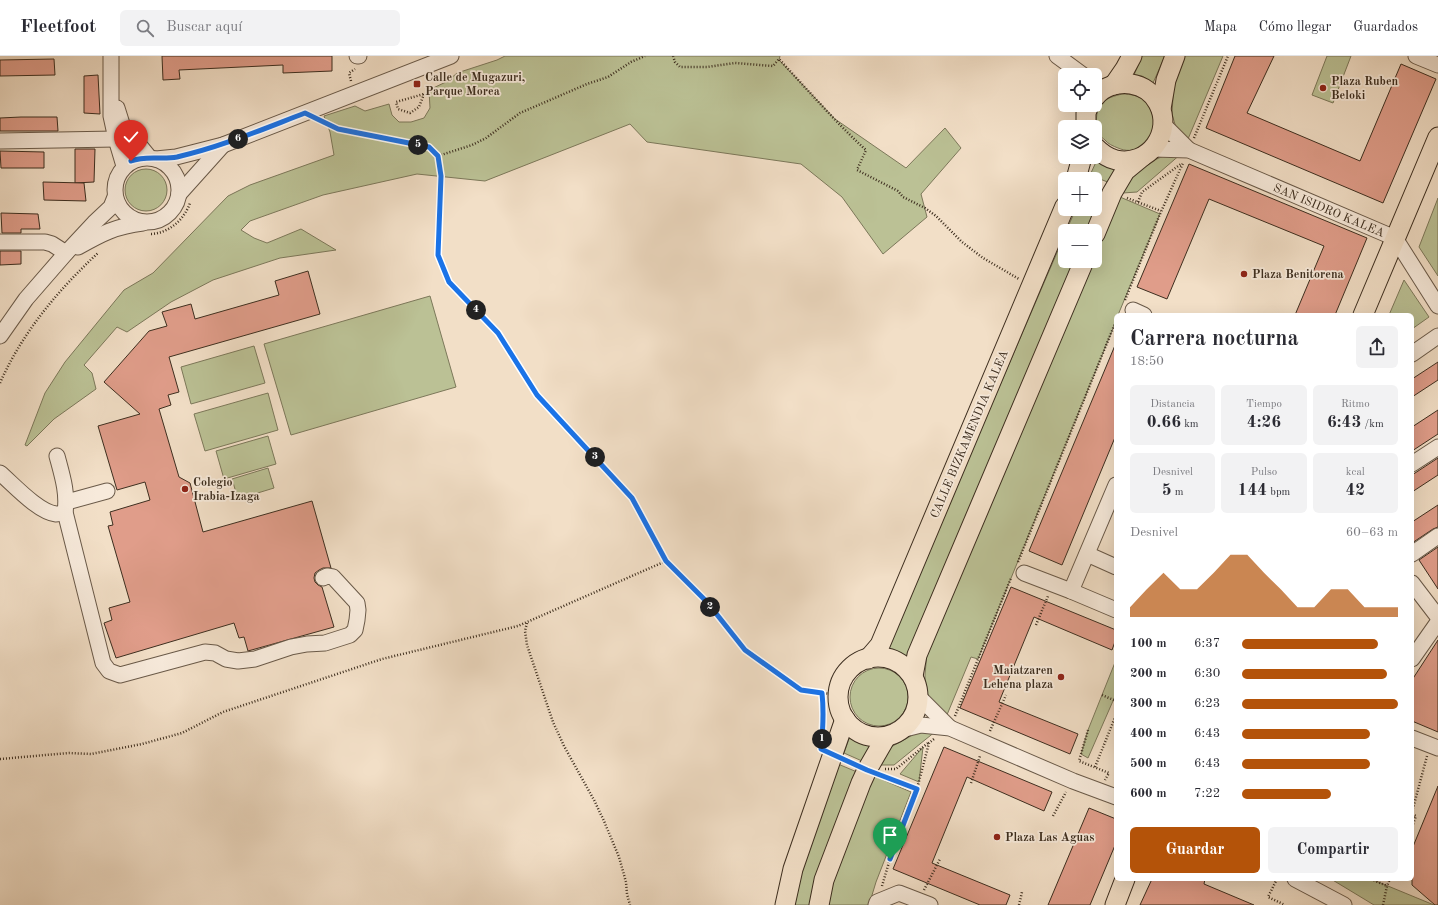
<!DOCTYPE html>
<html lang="es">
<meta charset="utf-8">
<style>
body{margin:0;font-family:"Old Standard TT",serif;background:#f2f2f3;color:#2b2b33;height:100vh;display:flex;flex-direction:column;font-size:15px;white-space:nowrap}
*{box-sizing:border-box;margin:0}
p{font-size:13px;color:#7c7c81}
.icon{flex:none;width:22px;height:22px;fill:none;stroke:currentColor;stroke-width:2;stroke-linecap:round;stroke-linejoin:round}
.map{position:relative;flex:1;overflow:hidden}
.sheet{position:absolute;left:1114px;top:257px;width:300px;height:568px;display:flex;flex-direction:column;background:#fff;border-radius:6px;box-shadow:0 4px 16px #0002}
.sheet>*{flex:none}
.buttons{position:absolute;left:1058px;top:12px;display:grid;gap:8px}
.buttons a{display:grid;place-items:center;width:44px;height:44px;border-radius:6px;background:#fff;box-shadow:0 4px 16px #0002;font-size:20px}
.pin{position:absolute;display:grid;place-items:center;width:34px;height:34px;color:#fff;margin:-41px -17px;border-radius:50% 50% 50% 0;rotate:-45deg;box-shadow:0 0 4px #0007}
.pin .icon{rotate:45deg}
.km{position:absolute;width:20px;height:20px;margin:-10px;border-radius:50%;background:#222;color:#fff;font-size:11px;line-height:20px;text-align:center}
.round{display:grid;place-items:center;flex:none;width:42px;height:42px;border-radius:6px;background:#f2f2f3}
.headline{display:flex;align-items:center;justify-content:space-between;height:68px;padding:0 16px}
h1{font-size:22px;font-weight:600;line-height:30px}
.metrics{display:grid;grid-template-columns:repeat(3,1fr);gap:6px;height:68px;padding:4px 16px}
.metrics div{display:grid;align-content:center;border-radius:6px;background:#f2f2f3;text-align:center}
.metrics b{font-size:17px;font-weight:600}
.metrics small{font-size:11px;font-weight:400}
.metrics p{font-size:11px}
.chart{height:112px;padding:8px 16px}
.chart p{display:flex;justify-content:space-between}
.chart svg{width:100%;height:72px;margin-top:4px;fill:#b45309;opacity:.7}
.action{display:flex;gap:8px;margin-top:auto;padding:8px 16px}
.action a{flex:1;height:46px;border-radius:6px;background:#b45309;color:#fff;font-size:16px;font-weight:600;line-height:46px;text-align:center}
.action a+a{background:#f2f2f3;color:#2b2b33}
ul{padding:0 16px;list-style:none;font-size:13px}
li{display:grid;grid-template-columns:64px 48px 1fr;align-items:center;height:30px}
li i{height:10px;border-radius:5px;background:#b45309}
header{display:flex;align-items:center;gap:24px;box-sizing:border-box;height:56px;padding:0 20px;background:#fff;border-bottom:1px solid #e1e1e2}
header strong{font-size:19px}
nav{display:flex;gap:22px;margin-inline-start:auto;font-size:14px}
.search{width:280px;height:36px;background:#f2f2f3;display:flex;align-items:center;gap:10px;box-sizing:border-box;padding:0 14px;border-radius:6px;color:#7c7c81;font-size:15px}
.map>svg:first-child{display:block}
.green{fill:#bbc195;stroke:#7c785a}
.building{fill:#e09d8a;stroke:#3d2e1f}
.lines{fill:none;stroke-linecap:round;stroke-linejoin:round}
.minor-casing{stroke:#6a5a49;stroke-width:17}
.major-casing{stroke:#3d2e1f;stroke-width:21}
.path{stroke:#3d2e1f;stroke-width:2.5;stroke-dasharray:1 2;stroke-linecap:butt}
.minor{stroke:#f7eadb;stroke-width:15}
.major{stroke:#f2dfc7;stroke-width:19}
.route-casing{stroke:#fff;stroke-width:8}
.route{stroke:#1a73e8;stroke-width:5}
.poi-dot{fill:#8f2418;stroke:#f7eadb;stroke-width:1.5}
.labels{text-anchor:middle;stroke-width:3.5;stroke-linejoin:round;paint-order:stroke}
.poi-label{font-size:12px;font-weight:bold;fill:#3d2e1f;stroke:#f7eadb;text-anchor:start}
.street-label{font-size:12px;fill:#3d2e1f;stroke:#f7eadb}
</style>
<header>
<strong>Fleetfoot</strong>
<div class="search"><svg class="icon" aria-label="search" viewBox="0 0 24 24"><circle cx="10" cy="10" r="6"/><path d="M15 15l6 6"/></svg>Buscar aquí</div>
<nav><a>Mapa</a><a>Cómo llegar</a><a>Guardados</a></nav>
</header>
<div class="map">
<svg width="1438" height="849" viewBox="0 0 1438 849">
<rect width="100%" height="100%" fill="#f2dfc7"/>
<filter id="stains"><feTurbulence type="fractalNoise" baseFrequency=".005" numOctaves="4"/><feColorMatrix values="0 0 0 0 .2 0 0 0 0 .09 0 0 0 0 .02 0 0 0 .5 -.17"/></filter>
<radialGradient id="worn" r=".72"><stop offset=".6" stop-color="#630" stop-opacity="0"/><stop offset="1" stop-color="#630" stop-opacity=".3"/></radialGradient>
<!-- green -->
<g class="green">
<polygon points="505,0 780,0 779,4 835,63 906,112 945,72 961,92 921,138 927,161 883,198 842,141 801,108 647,86 630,68 485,125 417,118 323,139 250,165 241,174 254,182 267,187 301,173 336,194 280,202 213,224 171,246 127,276 117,271 84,309 92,317 96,333 54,363 27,390 25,389 45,337 65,306 124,234 153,217 228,140 250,129 334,99 330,76 324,60 355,50 365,55 389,48 392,59 399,66 411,66 424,62 430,52 429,34 448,25 457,17 497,4"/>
<polygon points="1142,0 1165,0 1153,27 1142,20 1134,19"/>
<polygon points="1183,0 1223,0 1188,83 1177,75 1172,58 1174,23"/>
<polygon points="1327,0 1351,0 1333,47 1312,39"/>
<path d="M1122 38C1176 38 1154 108 1118 92 1113 90 1108 88 1105 84 1103 82 1099 80 1098 78 1095 71 1096 55 1100 48 1105 42 1115 40 1122 38Z"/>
<path d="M1174 96 1182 97 1137 136 1123 137C1135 111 1148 106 1174 96Z"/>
<polygon points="1097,104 1118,113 1110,127 1090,119"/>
<circle cx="146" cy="134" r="21"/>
<polygon points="1095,135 1104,140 1089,175 1066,175 1076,153 1095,153"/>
<polygon points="1120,141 1160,158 1118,259 1116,259 1116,265 978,603 971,601 944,666 925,640 925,618 927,597 1093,205 1095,205 1095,201"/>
<polygon points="1438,142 1438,220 1419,191"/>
<polygon points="1065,178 1065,205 1076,205 907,602 898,596 886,594"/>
<polygon points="1404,224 1429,261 1412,273 1412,259 1389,259"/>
<polygon points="430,240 456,331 291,379 264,288"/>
<polygon points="254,290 265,327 191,348 181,311"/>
<polygon points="268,337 278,374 205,395 194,358"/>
<polygon points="268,380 276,408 224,423 216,395"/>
<polygon points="268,412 274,432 238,443 232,423"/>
<polygon points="1116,604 1116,638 1088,702 1081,698 1088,674"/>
<circle cx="879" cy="641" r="29"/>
<polygon points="936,675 894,709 877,709 891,691 918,676"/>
<polygon points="850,680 861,687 871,689 862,705 844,697"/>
<polygon points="923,691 919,726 900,718"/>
<polygon points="838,708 857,716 811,849 789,849"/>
<polygon points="874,720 911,736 876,826 869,849 826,849 837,811"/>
<polygon points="1331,823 1371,823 1434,849 1374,849"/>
</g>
<!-- building -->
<g class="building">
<polygon points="162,0 332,0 332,15 283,17 283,9 179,14 180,23 163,24"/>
<polygon points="1235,0 1274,0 1247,57 1360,105 1401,8 1436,23 1383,147 1206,72"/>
<polygon points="54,3 55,19 0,20 0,4"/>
<polygon points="98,19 100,58 84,57 84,20"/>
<polygon points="21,61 57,61 58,75 0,75 0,62"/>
<polygon points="75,93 95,93 94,126 75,127"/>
<polygon points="0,95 44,96 44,112 1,112"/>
<polygon points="1189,108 1367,182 1335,259 1295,259 1324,190 1209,143 1167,243 1137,231"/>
<polygon points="43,126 84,127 86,145 44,144"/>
<polygon points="1,157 38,158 40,173 21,173 21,177 2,177"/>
<polygon points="0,195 21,195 21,208 0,209"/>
<polygon points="308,215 320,258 169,301 179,336 168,339 171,349 159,353 179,421 190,427 203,476 312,445 331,512 323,512 319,514 315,517 314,522 315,526 318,529 322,531 334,571 248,595 244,581 239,582 234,567 116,602 104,567 112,564 109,552 130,546 108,470 113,469 110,456 150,444 145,426 117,434 98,370 140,358 104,326 149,275 167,270 162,256 191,248 195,263 279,239 275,225"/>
<polygon points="1116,287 1116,379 1062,509 1029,495"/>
<polygon points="1438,306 1438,324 1412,341 1412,323"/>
<polygon points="1438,354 1438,378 1412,395 1412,371"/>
<polygon points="1438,402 1438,419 1412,436 1412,419"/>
<polygon points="1438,449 1438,471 1433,473 1412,487 1412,466"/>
<polygon points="1438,491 1438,533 1419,504"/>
<polygon points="1011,531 1116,574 1116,583 1112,594 1034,561 999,646 1078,678 1070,698 960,652"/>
<polygon points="1438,584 1438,676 1412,665 1412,624"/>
<polygon points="944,691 1052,736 1044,755 967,721 932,807 1010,839 1006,849 980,849 893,813"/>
<polygon points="1438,730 1438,849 1435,849 1412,829 1412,793"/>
<polygon points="1089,752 1116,763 1116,787 1090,849 1048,849"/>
<polygon points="1152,823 1205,823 1204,828 1254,849 1140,849"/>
</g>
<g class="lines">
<!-- minor casing -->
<g class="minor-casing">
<g id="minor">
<polyline points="111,0 111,60 116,83 124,110"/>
<polyline points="357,0 359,0"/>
<polyline points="1057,0 1083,19"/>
<polyline points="1416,0 1438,9"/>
<polyline points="117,52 122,68 149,101"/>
<polyline points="1163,68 1189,94"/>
<polyline points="0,85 116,83"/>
<polyline points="1153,93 1189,94 1395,182 1438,250"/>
<circle cx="147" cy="134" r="32"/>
<polyline points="156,103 176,101 223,89 451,0"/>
<polyline points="179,138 223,89"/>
<polyline points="0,186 45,186 52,188 66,197"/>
<path d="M78 191C101 178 116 170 143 167"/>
<polyline points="1133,254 1144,259"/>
<polyline points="0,280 26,243 66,197 94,167 111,151 115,141"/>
<polyline points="1412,298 1438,280"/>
<path d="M57 400C62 419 68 437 65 456L103 607 109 615 120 619 205 596 215 597 226 603 238 605 255 603 291 591 307 588 325 587 350 579 355 574 357 564 358 554 357 547 333 521 327 520 323 522"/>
<polyline points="1412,408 1438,391"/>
<path d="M0 417C13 428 38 456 56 458 59 458 62 457 65 456"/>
<polyline points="67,446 107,435"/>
<polyline points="1087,498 1116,511"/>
<polyline points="1412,498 1438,480"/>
<polyline points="1024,517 1071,535 1116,554"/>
<polyline points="1412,527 1438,561"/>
<polyline points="1071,535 1116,429"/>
<polyline points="1412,603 1438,566"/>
<polyline points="919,641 950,672"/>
<polyline points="901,674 921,669 950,672 1073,725 1116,741"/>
<polyline points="1412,682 1438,692"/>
<polyline points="1295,823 1344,849"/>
<polyline points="876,849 877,846 899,837 930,849"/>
</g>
</g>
<!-- major casing -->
<g class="major-casing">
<g id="major">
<polyline points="1114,29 1125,13 1132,0"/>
<path d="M1095 41C1104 30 1118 26 1131 28 1143 30 1153 37 1158 47 1174 76 1149 111 1116 104 1107 102 1101 97 1095 91"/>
<polyline points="1161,53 1166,24 1175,0"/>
<polyline points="1086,71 1086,57 1089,49"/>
<polyline points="1076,123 1082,101"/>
<polyline points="1095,178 1112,137 1125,115 1142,101"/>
<polyline points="1363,259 1438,81"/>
<circle cx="878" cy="641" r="40"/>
<polyline points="868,603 880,589 1065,150"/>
<polyline points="913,620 917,599 1084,205"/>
<polyline points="785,849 793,813 845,663"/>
<polyline points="819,849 824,824 861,727 867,714 886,681"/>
<polyline points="1115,849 1125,823"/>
</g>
</g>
<!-- path -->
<g class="path">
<path d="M673 0 675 6 680 11H707L735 7 773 10 779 3C808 34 835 66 866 94L857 114 898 135 903 141 925 152 936 160 962 186 983 202 1019 223"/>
<polyline points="351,25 349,17 355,13"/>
<polygon points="424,38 419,51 410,57 398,53 396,46"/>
<polyline points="321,65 338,73 429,91 438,100 441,120 438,199 449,226 498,277 537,339 632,442 666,505 707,546 745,594 801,634 838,639"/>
<polyline points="1194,82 1228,0"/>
<polyline points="438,100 472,89 486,82 520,57 587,28 608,21 631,6 645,0"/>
<polyline points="1127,142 1161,155"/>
<polyline points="1138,146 1142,136 1181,108"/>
<path d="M151 178C169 177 184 164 190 147"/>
<polyline points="1125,244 1160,158 1183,107"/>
<path d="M0 327C22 277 58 234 98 197"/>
<polyline points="1018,506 1116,265"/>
<polyline points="527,567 525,575 527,589 553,666 564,690 594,744 604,765 619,801 626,826 627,838 630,849"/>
<polyline points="1036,569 1048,540"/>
<polyline points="822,637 823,652 823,678"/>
<polyline points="1102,639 1116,645"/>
<polyline points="955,660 1011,522"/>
<polyline points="1088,674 1079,705 1109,717 1105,724"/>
<polyline points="990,675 1006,639"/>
<polyline points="0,703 69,697 91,698 142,688 182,677 223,656 382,603 518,570 666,505"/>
<polyline points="1095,711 1116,659"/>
<polyline points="885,713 896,713 928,687"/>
<polyline points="882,719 917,733"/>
<polyline points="971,727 980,700"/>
<polyline points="1412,756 1427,700"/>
<polyline points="1412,758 1416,760 1412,771"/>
<polyline points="1053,760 1066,736"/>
<polyline points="1277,823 1268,841 1285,849"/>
<polyline points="1371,823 1387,830"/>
<polyline points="882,830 890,803 917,733 929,687 934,683"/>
<polyline points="924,834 940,803"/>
<polyline points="1019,849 1022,836"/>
<polyline points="1383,849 1387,830 1390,823"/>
</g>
<!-- minor -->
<use href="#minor" class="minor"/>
<!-- major -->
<use href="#major" class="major"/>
</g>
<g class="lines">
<!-- route casing -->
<g class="route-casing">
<path id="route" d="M131 105C146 99 161 104 177 101 221 91 263 73 305 57L338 73 429 91 438 100 441 120 438 199 449 226 498 277 537 339 632 442 666 505 707 546 745 594 801 634 822 637C824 656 823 674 821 693L867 714 917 733 890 803"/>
</g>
<!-- route -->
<use href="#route" class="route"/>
</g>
<!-- markers -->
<g class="poi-dot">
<rect x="413" y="24" width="8" height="8" rx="2"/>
<circle cx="1323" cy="32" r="4"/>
<circle cx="1244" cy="218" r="4"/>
<circle cx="185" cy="433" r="4"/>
<circle cx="1061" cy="621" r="4"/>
<circle cx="997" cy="781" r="4"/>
</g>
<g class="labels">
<!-- poi labels -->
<g class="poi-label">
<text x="425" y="25">Calle de Mugazuri,<tspan x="425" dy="14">Parque Morea</tspan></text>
<text x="1331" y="29">Plaza Ruben<tspan x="1331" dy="14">Beloki</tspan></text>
<text x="1252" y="222">Plaza Benitorena</text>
<text x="193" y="430">Colegio<tspan x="193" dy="14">Irabia-Izaga</tspan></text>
<text x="1053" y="618" text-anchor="end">Maiatzaren<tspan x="1053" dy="14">Lehena plaza</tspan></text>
<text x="1005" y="785">Plaza Las Aguas</text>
</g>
<!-- street labels -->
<g class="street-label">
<text transform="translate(1329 154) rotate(23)" y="4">SAN ISIDRO KALEA</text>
<text transform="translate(969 378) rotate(-67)" y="4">CALLE BIZKAMENDIA KALEA</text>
</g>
</g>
<rect width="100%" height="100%" filter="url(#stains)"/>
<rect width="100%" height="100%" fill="url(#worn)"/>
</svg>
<div class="buttons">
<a><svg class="icon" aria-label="locate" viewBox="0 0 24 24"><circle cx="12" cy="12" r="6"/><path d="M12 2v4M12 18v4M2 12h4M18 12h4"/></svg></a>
<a><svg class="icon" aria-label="layers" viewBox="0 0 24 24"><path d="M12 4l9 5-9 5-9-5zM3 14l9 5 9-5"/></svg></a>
<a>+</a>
<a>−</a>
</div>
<div class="pin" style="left:890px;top:803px;background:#1e9e55"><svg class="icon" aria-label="arrive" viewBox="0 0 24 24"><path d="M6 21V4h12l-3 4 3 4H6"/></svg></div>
<div class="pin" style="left:131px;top:105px;background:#d93025"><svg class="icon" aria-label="check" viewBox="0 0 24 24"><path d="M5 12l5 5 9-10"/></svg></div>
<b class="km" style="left:822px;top:683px">1</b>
<b class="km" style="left:710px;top:551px">2</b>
<b class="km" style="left:595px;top:401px">3</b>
<b class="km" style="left:476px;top:254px">4</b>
<b class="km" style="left:418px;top:89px">5</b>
<b class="km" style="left:238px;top:83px">6</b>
<section class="sheet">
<div class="headline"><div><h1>Carrera nocturna</h1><p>18:50</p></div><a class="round"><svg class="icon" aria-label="share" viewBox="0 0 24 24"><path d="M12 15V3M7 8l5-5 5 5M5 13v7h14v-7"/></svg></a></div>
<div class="metrics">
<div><p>Distancia</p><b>0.66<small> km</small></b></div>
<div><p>Tiempo</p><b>4:26</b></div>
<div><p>Ritmo</p><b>6:43<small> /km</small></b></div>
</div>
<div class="metrics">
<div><p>Desnivel</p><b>5<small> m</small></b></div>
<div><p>Pulso</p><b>144<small> bpm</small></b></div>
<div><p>kcal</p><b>42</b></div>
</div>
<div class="chart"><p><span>Desnivel</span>60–63 m</p>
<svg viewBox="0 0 160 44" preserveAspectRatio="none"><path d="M0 44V38L10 27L20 17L30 27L40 27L50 17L60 6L70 6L80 17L90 27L100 38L110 38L120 27L130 27L140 38L150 38L160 38V44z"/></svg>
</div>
<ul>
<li><b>100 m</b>6:37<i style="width:87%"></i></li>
<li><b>200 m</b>6:30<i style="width:93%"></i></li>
<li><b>300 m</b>6:23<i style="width:100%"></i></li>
<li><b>400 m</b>6:43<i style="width:82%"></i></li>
<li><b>500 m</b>6:43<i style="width:82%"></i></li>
<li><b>600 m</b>7:22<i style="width:57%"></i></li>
</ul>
<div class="action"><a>Guardar</a><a>Compartir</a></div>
</section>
</div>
